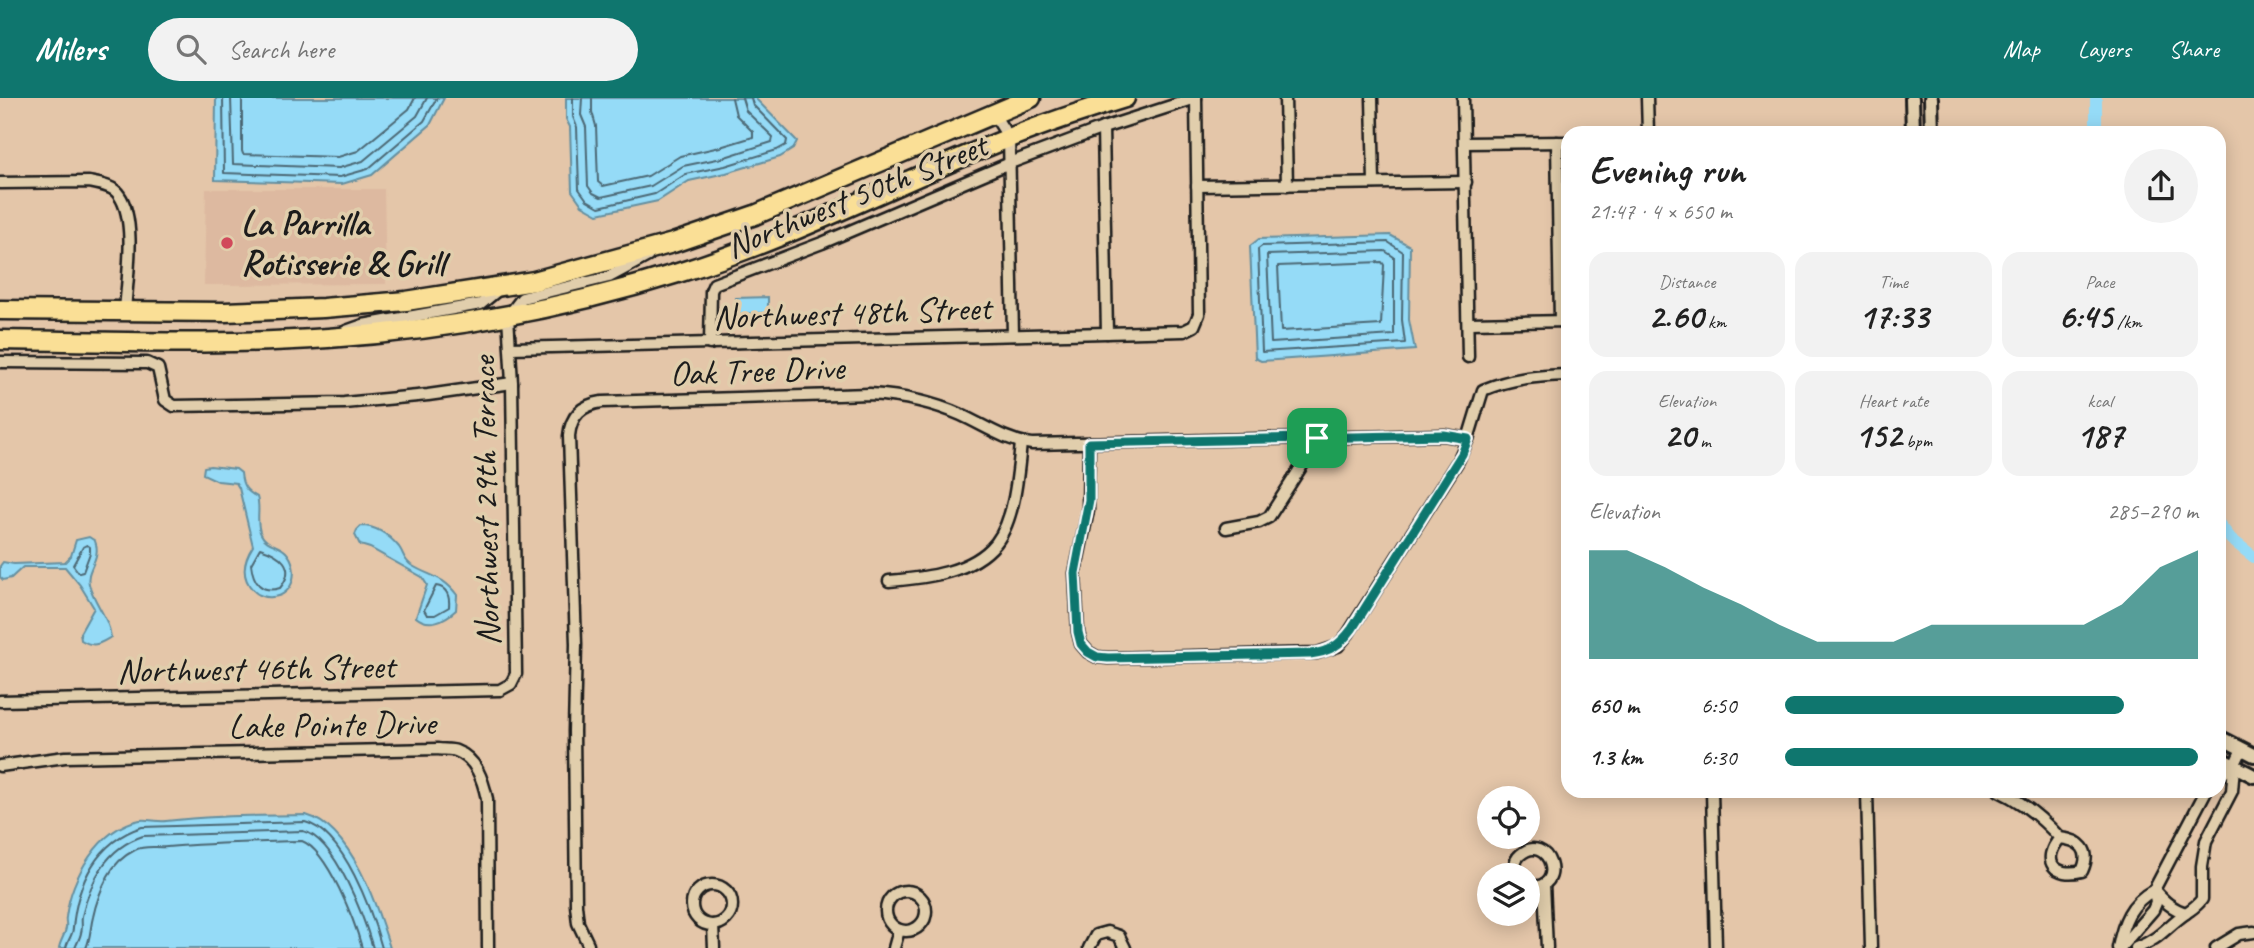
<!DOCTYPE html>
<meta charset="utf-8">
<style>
body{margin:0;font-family:Caveat,sans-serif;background:#f2f2f2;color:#222;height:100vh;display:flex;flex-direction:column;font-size:26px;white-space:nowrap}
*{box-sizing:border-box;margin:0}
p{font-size:23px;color:#767676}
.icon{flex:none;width:38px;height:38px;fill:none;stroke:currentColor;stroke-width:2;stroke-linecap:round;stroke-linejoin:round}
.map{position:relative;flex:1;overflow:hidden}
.panel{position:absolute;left:1561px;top:28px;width:665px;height:672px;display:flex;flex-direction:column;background:#fff;border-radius:21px;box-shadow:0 4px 18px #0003}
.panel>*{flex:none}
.controls{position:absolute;left:1477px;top:688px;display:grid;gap:14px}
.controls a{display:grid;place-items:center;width:63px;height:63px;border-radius:50%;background:#fff;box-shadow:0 4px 18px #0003;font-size:35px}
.pin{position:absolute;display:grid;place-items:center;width:60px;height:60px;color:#fff;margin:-30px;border-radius:14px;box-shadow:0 4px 10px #0006}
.round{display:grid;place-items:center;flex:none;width:74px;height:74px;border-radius:37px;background:#f2f2f2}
.overview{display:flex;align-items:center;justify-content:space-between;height:119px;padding:0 28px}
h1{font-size:38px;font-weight:700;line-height:52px}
.metrics{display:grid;grid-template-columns:repeat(3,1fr);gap:10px;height:119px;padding:7px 28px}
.metrics div{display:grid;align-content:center;border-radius:18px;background:#f2f2f2;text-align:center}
.metrics b{font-size:35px;font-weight:700}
.metrics small{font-size:19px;font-weight:400}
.metrics p{font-size:19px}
.chart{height:196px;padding:14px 28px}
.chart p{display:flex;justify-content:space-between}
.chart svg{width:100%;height:126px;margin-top:7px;fill:#0f766e;opacity:.7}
ul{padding:0 28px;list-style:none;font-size:23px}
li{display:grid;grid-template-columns:112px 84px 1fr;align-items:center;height:52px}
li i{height:18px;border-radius:9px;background:#0f766e}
header{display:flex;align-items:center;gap:42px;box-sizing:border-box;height:98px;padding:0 35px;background:#0f766e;color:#fff}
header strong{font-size:33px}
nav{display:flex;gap:38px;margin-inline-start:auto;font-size:24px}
.search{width:490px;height:63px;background:#f2f2f2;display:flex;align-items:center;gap:18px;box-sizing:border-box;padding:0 24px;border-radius:38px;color:#767676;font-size:26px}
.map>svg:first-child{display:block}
.built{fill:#ddb9a0}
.water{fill:#95dbf7;stroke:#658f9f;stroke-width:2}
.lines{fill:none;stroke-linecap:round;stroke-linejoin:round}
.shore{stroke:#4c6874;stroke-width:2}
.canal{stroke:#95dbf7;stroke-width:12}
.street-casing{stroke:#1c1c1c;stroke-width:15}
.secondary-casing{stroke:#1c1c1c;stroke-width:18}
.highway-casing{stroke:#1c1c1c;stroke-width:23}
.street{stroke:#e1ceac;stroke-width:10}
.secondary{stroke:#e1ceac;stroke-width:12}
.highway{stroke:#fadf96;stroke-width:18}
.route-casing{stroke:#fff;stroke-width:14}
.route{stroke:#0f766e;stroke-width:9}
.poi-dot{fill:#d1495b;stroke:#e1ceac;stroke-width:2.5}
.labels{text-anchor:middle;stroke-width:7;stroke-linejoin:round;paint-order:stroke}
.street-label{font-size:35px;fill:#1c1c1c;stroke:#e1ceac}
.poi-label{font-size:35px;font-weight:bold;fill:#1c1c1c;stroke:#e1ceac;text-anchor:start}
</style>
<header>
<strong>Milers</strong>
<div class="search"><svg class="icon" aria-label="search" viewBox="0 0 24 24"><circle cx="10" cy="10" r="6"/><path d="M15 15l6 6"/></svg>Search here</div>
<nav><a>Map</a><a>Layers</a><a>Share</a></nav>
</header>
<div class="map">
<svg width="2254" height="850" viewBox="0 0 2254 850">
<rect width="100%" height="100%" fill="#e4c6a9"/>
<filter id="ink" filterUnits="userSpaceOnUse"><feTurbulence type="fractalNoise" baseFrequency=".0143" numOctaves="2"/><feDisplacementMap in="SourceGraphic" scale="14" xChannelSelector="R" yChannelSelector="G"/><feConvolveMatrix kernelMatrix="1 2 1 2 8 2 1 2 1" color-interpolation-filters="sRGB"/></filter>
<g filter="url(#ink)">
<!-- built -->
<polygon class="built" points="206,91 384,91 386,186 204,187"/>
<!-- water -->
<g class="water">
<polygon points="216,0 444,0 430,27 372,77 342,86 215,82"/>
<polygon points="566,0 755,0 797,43 793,51 780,59 726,75 689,83 658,103 598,116 582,107 572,93 570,29 566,21"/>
<polygon points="1390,137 1410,148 1409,222 1415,252 1261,263 1255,260 1250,148 1259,141"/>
<polygon points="768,199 768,215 736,216 736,200"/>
<path d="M210 368 236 371 241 375C242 388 246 393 257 399 261 411 255 425 261 436 266 447 278 446 286 454 300 469 295 498 272 499 266 500 257 497 253 492 240 478 244 462 253 448L239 390 236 385 218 383 203 376 204 369Z"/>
<path d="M361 428C377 428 389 437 399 449 404 456 403 461 411 467 430 479 442 477 457 497L456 512C445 522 429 530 416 519L427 487 422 479 370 450 360 447 355 437 357 432Z"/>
<path d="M89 439 95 443C102 461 85 472 89 486 94 505 109 520 111 539 99 546 94 550 81 542L80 535 94 510 80 487 65 469H23L11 480 3 482 0 479V468L3 464 14 466 65 464 71 458 76 442Z"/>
<path d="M306 717C352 730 377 808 390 850H59C60 843 65 837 66 830 67 826 65 823 66 819 71 781 98 730 140 722 148 721 158 724 166 723 213 717 260 718 306 717Z"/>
</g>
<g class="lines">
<!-- shore -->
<g class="shore">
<polyline points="223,0 224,75 340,79 368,71 424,23 437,0"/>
<polyline points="231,0 233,66 339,70 363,63 417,18 427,0"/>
<polyline points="242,0 242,53 243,56 338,59 358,53 409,11 415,0"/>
<polyline points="573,0 573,19 577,29 579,91 587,102 599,109 655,96 686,76 725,68 777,52 786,47 787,42 753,7 751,0"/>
<polyline points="582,0 581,17 586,29 588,88 593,95 601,99 651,88 683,68 722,60 772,44 773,39 746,13 742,0"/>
<polyline points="592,0 592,14 596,28 598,84 603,88 648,78 680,58 720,49 753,39 753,34 736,17 732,0"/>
<polygon points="1388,144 1403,154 1402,222 1405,245 1262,254 1258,151 1262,148"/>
<polygon points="1385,153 1394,159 1394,237 1271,245 1267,157"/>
<polygon points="1382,164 1384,167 1381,227 1281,233 1278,168"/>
<polygon points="87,447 90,449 90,455 83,474 79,475 73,467 83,449"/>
<path d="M260 450C279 456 298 468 280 490 261 496 253 484 251 466Z"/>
<path d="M436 488C447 489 450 499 449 509L435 517H427L424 512Z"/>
<path d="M66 850C67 843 73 837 73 830 77 785 97 743 142 729L305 724C344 734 372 814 382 850"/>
<path d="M75 850C77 845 80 840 81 835 83 829 81 824 82 818 91 782 106 750 143 738L303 733C336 741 364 820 373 850"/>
<path d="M86 850C91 839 90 830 93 819 96 805 101 791 108 778 114 767 123 758 135 752 145 747 156 750 167 749 212 745 257 744 302 743 328 753 355 824 362 850"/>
</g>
<!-- canal -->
<g class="canal">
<polyline points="2096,35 2096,0"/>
<polyline points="2219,426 2231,441 2254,459"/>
</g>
<!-- street casing -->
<g class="street-casing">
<g id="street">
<polyline points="1285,0 1287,87"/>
<polyline points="1372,0 1374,85"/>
<polyline points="1463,0 1468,259"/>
<polyline points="1647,0 1648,35"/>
<polyline points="993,15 1009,40 1013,237"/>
<polyline points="1103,30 1107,235"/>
<polyline points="1557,44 1560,223"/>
<polyline points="1465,45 1568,44"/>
<path d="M0 85 89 84C99 86 114 88 119 97 137 122 127 182 125 213"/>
<polyline points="1197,88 1466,84"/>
<polyline points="1469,225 1568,223"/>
<polyline points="346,233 363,227 481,206 498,192"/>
<polyline points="710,246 711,193 714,186 822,145 1010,65 1103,30 1196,0"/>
<polyline points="511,250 1184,233 1194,228 1199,216 1196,0"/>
<polyline points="0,264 147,265 158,270 165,302 174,308 344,305 428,297 512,285"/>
<path d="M1089 345 1088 413 1075 475 1078 534 1081 546 1088 554 1097 559 1108 560 1317 555 1338 548 1348 536 1458 363 1468 341 1483 292C1512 280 1536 278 1568 277"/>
<polyline points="1226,430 1259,424 1269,419 1312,352 1317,340"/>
<path d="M889 483C925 480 972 475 996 445 1015 421 1018 375 1021 345"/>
<polyline points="0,603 500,592 511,586 516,576 512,285 508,218 522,200 609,179 648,158"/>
<path d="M0 668 65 659 438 651C443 652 451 651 456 653 476 660 483 682 487 701L488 850"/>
<polyline points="2219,678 2234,668"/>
<polyline points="1712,693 1716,850"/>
<polyline points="1867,693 1871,850"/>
<path d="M1999 693C2023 704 2042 720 2060 740 2080 742 2092 752 2082 773 2055 780 2040 763 2060 740"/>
<path d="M1516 777C1514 769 1514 762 1520 757 1548 732 1570 794 1528 788"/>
<polyline points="1544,786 1547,850"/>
<circle cx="712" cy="807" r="20"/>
<polyline points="2154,792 2206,693"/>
<path d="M2155 793C2164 803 2172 811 2186 815"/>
<circle cx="906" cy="813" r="20"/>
<polyline points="713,827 714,850"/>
<path d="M588 846 578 825 576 807 574 633 576 546 569 338C571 317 582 307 602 304L870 296C902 298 932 304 961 317 985 328 1006 343 1032 346L1444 337 1468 341"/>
<polyline points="894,850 899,832"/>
<polyline points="1089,850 1096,837 1107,834 1119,838 1125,850"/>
<path d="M2118 850C2123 824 2130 805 2154 792"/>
<polyline points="2120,850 2153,812 2156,805 2154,792"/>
<path d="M2136 850C2159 842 2167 828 2186 815 2193 810 2197 808 2202 801V768L2206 743 2232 693 2234 668 2242 651"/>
<polyline points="2216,850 2239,836 2254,834"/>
</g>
</g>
<!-- secondary casing -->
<g class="secondary-casing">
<g id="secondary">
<polyline points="1912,0 1913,35"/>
<polyline points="1931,0 1932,35"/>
<polyline points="2219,639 2254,657"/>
<polyline points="2219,660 2254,678"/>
</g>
</g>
<!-- highway casing -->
<g class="highway-casing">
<g id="highway">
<polyline points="0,212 225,214 323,210 406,203 534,183 673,145 755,117 1031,0"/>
<path d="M0 242C109 243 219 248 328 240 447 232 564 211 678 175 792 140 898 84 1009 40 1047 25 1086 12 1125 0"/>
</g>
</g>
<!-- street -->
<use href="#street" class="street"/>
<!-- secondary -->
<use href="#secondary" class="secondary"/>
<!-- highway -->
<use href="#highway" class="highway"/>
</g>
</g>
<g class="lines" filter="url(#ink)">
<!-- route casing -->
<g class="route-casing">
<path id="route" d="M1444 337 1468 341 1462 356 1352 531C1340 547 1330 554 1310 556L1108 560 1097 559 1088 554 1081 546 1078 534 1075 475 1089 402V345Z"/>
</g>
<!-- route -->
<use href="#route" class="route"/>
</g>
<!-- markers -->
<circle class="poi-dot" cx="227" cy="145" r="7"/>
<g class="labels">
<!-- street labels -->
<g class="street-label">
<text transform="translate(856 97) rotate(-22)" y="12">Northwest 50th Street</text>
<text transform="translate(852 214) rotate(-2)" y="12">Northwest 48th Street</text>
<text transform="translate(757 272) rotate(-2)" y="12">Oak Tree Drive</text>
<text transform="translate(485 403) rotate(-91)" y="12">Northwest 29th Terrace</text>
<text transform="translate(256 570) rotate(-1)" y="12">Northwest 46th Street</text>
<text transform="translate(332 626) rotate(-1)" y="12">Lake Pointe Drive</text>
</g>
<!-- poi labels -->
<g class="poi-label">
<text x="241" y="137">La Parrilla<tspan x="241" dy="40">Rotisserie &amp; Grill</tspan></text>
</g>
</g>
</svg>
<div class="controls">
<a><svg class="icon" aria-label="locate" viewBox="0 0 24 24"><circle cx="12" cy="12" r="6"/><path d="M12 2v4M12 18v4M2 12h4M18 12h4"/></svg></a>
<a><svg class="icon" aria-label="layers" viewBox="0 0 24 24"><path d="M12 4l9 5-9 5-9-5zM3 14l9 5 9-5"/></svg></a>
</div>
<div class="pin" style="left:1317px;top:340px;background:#1e9e55"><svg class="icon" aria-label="arrive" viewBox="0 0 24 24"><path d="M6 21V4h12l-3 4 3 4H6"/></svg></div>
<section class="panel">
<div class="overview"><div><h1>Evening run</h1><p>21:47 · 4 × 650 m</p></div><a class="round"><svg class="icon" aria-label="share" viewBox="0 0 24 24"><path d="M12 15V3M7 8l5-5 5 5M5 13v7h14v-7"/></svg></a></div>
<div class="metrics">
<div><p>Distance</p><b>2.60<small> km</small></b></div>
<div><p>Time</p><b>17:33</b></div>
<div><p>Pace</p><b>6:45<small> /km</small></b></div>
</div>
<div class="metrics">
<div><p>Elevation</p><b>20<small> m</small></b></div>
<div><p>Heart rate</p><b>152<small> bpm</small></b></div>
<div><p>kcal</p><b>187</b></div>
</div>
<div class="chart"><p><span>Elevation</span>285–290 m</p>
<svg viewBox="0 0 160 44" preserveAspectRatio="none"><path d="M0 44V6L10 6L20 12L30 19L40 25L50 32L60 38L70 38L80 38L90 32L100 32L110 32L120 32L130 32L140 25L150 12L160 6V44z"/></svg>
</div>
<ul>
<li><b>650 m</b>6:50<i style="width:82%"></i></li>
<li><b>1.3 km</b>6:30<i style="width:100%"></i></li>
</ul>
</section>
</div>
